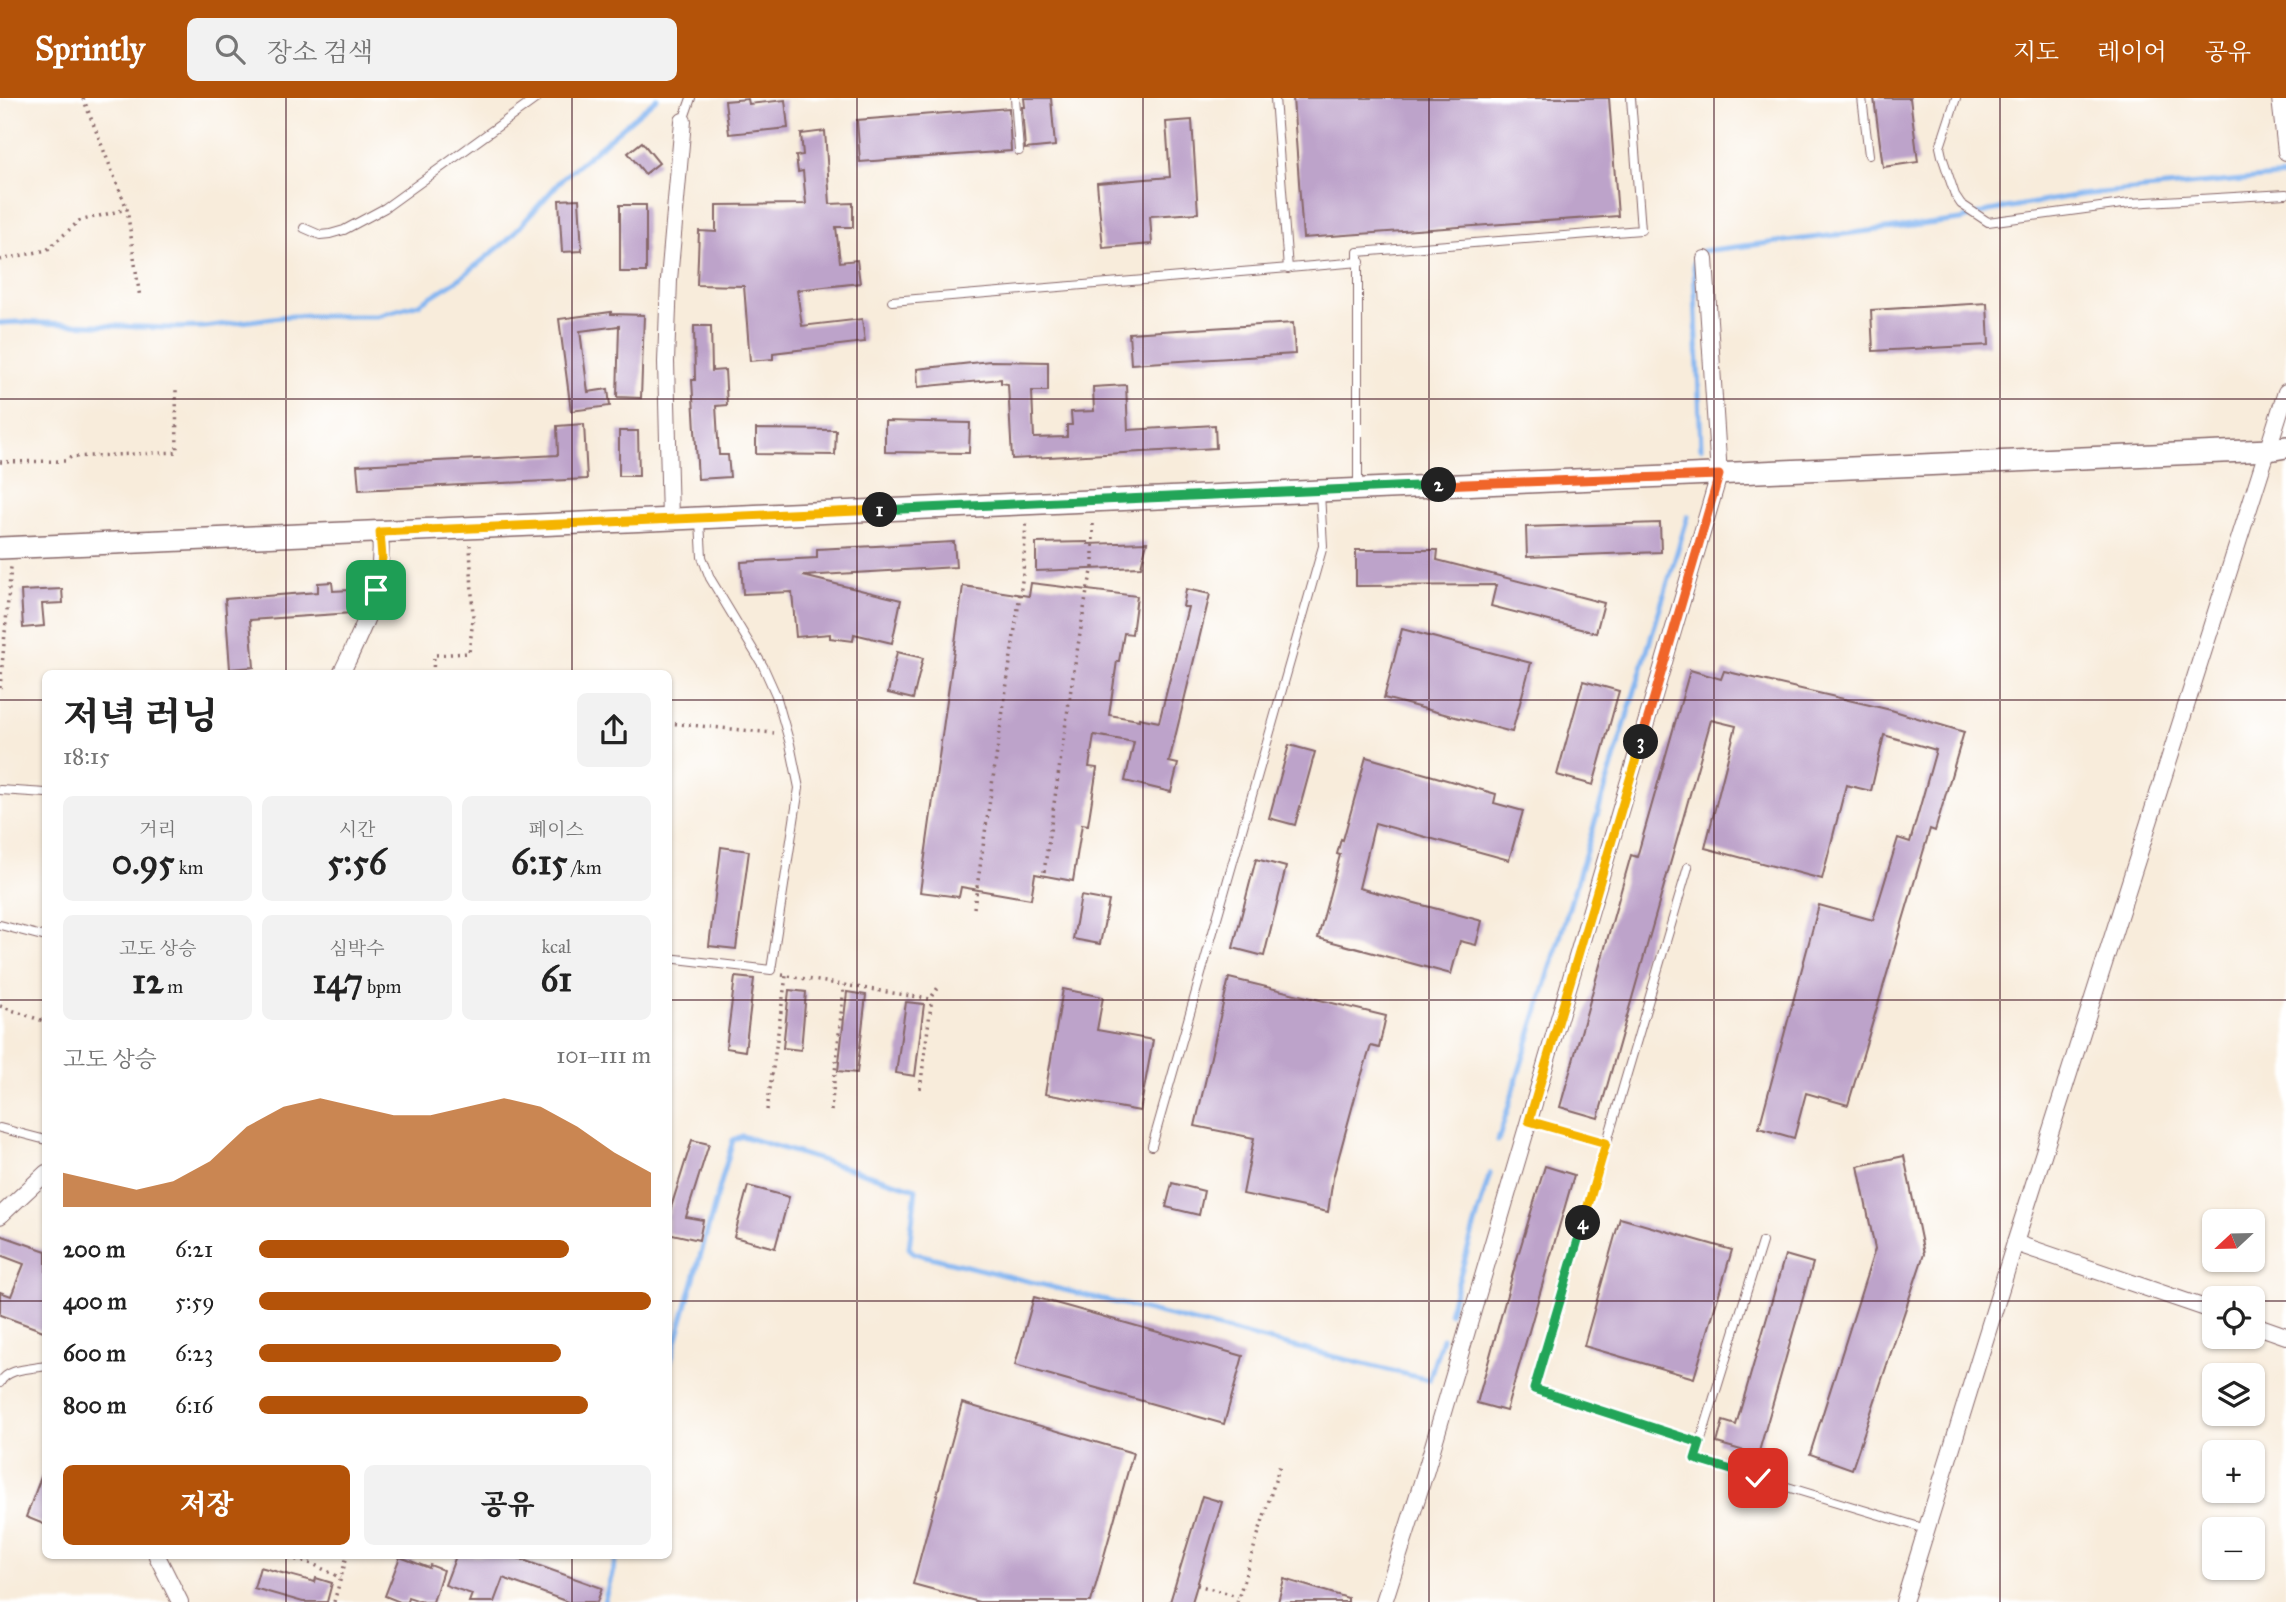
<!DOCTYPE html>
<html lang="ko">
<meta charset="utf-8">
<style>
body{margin:0;font-family:"IM FELL Great Primer","Noto Serif KR",serif;background:#f2f2f2;color:#222;height:100vh;display:flex;flex-direction:column;font-size:26px;white-space:nowrap}
*{box-sizing:border-box;margin:0}
p{font-size:23px;color:#767676}
.icon{flex:none;width:38px;height:38px;fill:none;stroke:currentColor;stroke-width:2;stroke-linecap:round;stroke-linejoin:round}
.map{position:relative;flex:1;overflow:hidden}
.details{position:absolute;left:42px;top:572px;width:630px;height:889px;display:flex;flex-direction:column;background:#fff;border-radius:10px;box-shadow:0 2px 5px #0004}
.details>*{flex:none}
.needle{width:46px;rotate:248deg}
.fabs{position:absolute;left:2202px;top:1111px;display:grid;gap:14px}
.fabs a{display:grid;place-items:center;width:63px;height:63px;border-radius:10px;background:#fff;box-shadow:0 2px 5px #0004;font-size:35px}
.pin{position:absolute;display:grid;place-items:center;width:60px;height:60px;color:#fff;margin:-30px;border-radius:14px;box-shadow:0 4px 10px #0006}
.km{position:absolute;width:35px;height:35px;margin:-18px;border-radius:50%;background:#222;color:#fff;font-size:19px;line-height:35px;text-align:center}
.round{display:grid;place-items:center;flex:none;width:74px;height:74px;border-radius:10px;background:#f2f2f2}
.overview{display:flex;align-items:center;justify-content:space-between;height:119px;padding:0 21px}
h1{font-size:38px;font-weight:800;line-height:52px}
.figures{display:grid;grid-template-columns:repeat(3,1fr);gap:10px;height:119px;padding:7px 21px}
.figures div{display:grid;align-content:center;border-radius:10px;background:#f2f2f2;text-align:center}
.figures b{font-size:35px;font-weight:800}
.figures small{font-size:19px;font-weight:400}
.figures p{font-size:19px}
.chart{height:196px;padding:14px 21px}
.chart p{display:flex;justify-content:space-between}
.chart svg{width:100%;height:126px;margin-top:7px;fill:#b45309;opacity:.7}
.cta{display:flex;gap:14px;margin-top:auto;padding:14px 21px}
.cta a{flex:1;height:80px;border-radius:10px;background:#b45309;color:#fff;font-size:28px;font-weight:800;line-height:80px;text-align:center}
.cta a+a{background:#f2f2f2;color:#222}
ul{padding:0 21px;list-style:none;font-size:23px}
li{display:grid;grid-template-columns:112px 84px 1fr;align-items:center;height:52px}
li i{height:18px;border-radius:9px;background:#b45309}
header{display:flex;align-items:center;gap:42px;box-sizing:border-box;height:98px;padding:0 35px;background:#b45309;color:#fff}
header strong{font-size:33px}
nav{display:flex;gap:38px;margin-inline-start:auto;font-size:24px}
.search{width:490px;height:63px;background:#f2f2f2;display:flex;align-items:center;gap:18px;box-sizing:border-box;padding:0 24px;border-radius:10px;color:#767676;font-size:26px}
.map>svg:first-child{display:block}
.lines{fill:none;stroke-linecap:round;stroke-linejoin:round}
.stream{stroke:#84b6f1;stroke-width:5}
.building{fill:#bda3ca}
.service-casing{stroke:#876769;stroke-width:10}
.minor-casing{stroke:#876769;stroke-width:18}
.tertiary-casing{stroke:#876769;stroke-width:24}
.path{stroke:#876769;stroke-width:3.5;stroke-dasharray:2 5;stroke-linecap:butt}
.service{stroke:#fff;stroke-width:8}
.minor{stroke:#fff;stroke-width:16}
.tertiary{stroke:#fff;stroke-width:21}
.split-1-casing{stroke:#fff;stroke-width:14}
.split-2-casing{stroke:#fff;stroke-width:14}
.split-3-casing{stroke:#fff;stroke-width:14}
.split-4-casing{stroke:#fff;stroke-width:14}
.split-5-casing{stroke:#fff;stroke-width:14}
.split-1{stroke:#f5b400;stroke-width:9}
.split-2{stroke:#22a559;stroke-width:9}
.split-3{stroke:#f0652b;stroke-width:9}
.split-4{stroke:#f5b400;stroke-width:9}
.split-5{stroke:#22a559;stroke-width:9}
.grid{fill:none;stroke:#4a1f2b;stroke-width:2;stroke-opacity:0.55}
</style>
<header>
<strong>Sprintly</strong>
<div class="search"><svg class="icon" aria-label="search" viewBox="0 0 24 24"><circle cx="10" cy="10" r="6"/><path d="M15 15l6 6"/></svg>장소 검색</div>
<nav><a>지도</a><a>레이어</a><a>공유</a></nav>
</header>
<div class="map">
<svg width="2286" height="1504" viewBox="0 0 2286 1504">
<rect width="100%" height="100%" fill="#fff"/>
<filter id="ink" filterUnits="userSpaceOnUse"><feTurbulence type="fractalNoise" baseFrequency=".0143" numOctaves="2"/><feDisplacementMap in="SourceGraphic" scale="14" xChannelSelector="R" yChannelSelector="G"/><feConvolveMatrix kernelMatrix="1 2 1 2 8 2 1 2 1" color-interpolation-filters="sRGB"/></filter>
<filter id="wash" filterUnits="userSpaceOnUse"><feTurbulence type="fractalNoise" baseFrequency=".00686" numOctaves="4" result="noise"/><feDisplacementMap in="SourceGraphic" scale="28" xChannelSelector="R" yChannelSelector="G"/><feGaussianBlur stdDeviation="1.57" result="paint"/><feColorMatrix in="noise" values="0 0 0 0 0 0 0 0 0 0 0 0 0 0 0 0 0 1.4 0 .05"/><feComposite in="paint" operator="in"/></filter>
<g filter="url(#wash)">
<rect width="100%" height="100%" fill="#f8ecdb"/>
<g class="lines">
<!-- stream -->
<g class="stream">
<polyline points="0,225 18,224 167,230 204,229 288,218 377,218 419,206 459,181 508,142 564,79 657,0"/>
<polyline points="1701,350 1694,165 1696,157 1702,153 1961,122 1989,113 2079,97 2286,78"/>
<polyline points="1498,1043 1688,418"/>
<polyline points="1449,1215 1490,1075"/>
<polyline points="668,1272 733,1042 742,1038 916,1091 909,1150 914,1155 1429,1282 1442,1240"/>
<polyline points="604,1504 617,1458"/>
</g>
</g>
<g id="blocks">
<!-- building -->
<g class="building">
<polygon points="1024,0 1051,0 1055,48 1025,51 1022,9 1025,9"/>
<polygon points="1293,0 1609,0 1618,118 1303,140"/>
<polygon points="1874,0 1910,0 1918,64 1883,69"/>
<polygon points="748,1 749,6 785,2 788,30 729,36 725,3"/>
<polygon points="1009,10 1011,53 860,64 857,22"/>
<polygon points="1192,22 1198,115 1150,118 1152,146 1103,150 1097,85 1170,79 1166,24"/>
<polygon points="825,33 830,106 853,105 853,129 836,129 840,164 857,162 860,185 797,192 802,228 862,221 865,244 773,255 773,261 750,263 744,188 697,187 699,133 716,134 716,107 806,106 803,73 798,74 796,58 803,57 801,36"/>
<polygon points="642,44 659,65 645,76 628,55"/>
<polygon points="579,101 582,153 562,154 559,102"/>
<rect x="620" y="107" width="26" height="67"/>
<polygon points="1987,205 1989,247 1873,253 1871,212"/>
<polygon points="611,214 611,216 644,217 641,300 617,299 619,228 580,233 588,294 608,291 610,308 571,313 559,221"/>
<polygon points="1293,225 1295,256 1131,266 1129,235"/>
<polygon points="694,228 711,228 712,273 725,272 727,307 716,308 719,357 728,357 730,379 698,381 692,282 695,282"/>
<polygon points="990,263 1048,264 1048,293 1032,293 1034,340 1067,339 1067,327 1072,327 1071,314 1094,313 1093,289 1126,287 1128,332 1215,327 1216,350 1012,361 1008,286 1001,285 1001,281 918,289 917,271"/>
<polygon points="885,323 970,325 969,355 885,354"/>
<polygon points="584,326 587,381 359,392 357,367 558,357 557,328"/>
<polygon points="756,331 836,332 835,357 756,356"/>
<polygon points="619,333 638,333 639,378 619,378"/>
<polygon points="1660,425 1661,454 1527,459 1526,429"/>
<polygon points="954,444 956,469 803,478 901,502 892,545 854,536 853,543 830,540 830,536 796,539 792,494 743,496 741,464 817,460 817,451"/>
<polygon points="1088,444 1088,446 1147,444 1141,469 1036,473 1036,445"/>
<polygon points="1356,452 1438,452 1437,462 1604,505 1596,535 1491,508 1496,487 1356,488"/>
<polygon points="332,484 333,493 350,492 352,515 250,522 254,569 230,571 225,501 318,494 318,485"/>
<polygon points="1031,485 1137,498 1132,536 1124,535 1119,563 1117,563 1109,617 1139,622 1139,620 1159,624 1188,509 1183,509 1186,491 1210,496 1169,664 1178,666 1171,694 1125,683 1134,644 1094,637 1089,669 1097,670 1088,727 1082,726 1073,783 1035,776 1031,801 961,789 959,799 920,794 963,488 1029,498"/>
<polygon points="62,491 63,505 42,506 44,528 23,530 21,493"/>
<polygon points="1402,531 1531,565 1512,634 1384,600"/>
<polygon points="897,554 923,560 913,601 888,595"/>
<polygon points="1690,572 1721,581 1724,573 1891,612 1964,634 1935,733 1930,731 1848,1007 1806,995 1794,1040 1759,1030 1819,807 1873,822 1898,740 1910,744 1936,652 1884,637 1871,693 1846,687 1822,781 1705,750 1736,628 1711,622 1598,1020 1560,1009 1631,757 1637,759"/>
<polygon points="1583,583 1619,593 1593,687 1557,677"/>
<polygon points="1289,647 1315,654 1295,727 1269,720"/>
<polygon points="1366,659 1496,696 1494,705 1523,713 1509,762 1375,725 1359,790 1482,823 1476,847 1460,843 1451,876 1318,840 1340,757 1337,756 1341,741 1343,742"/>
<polygon points="721,749 749,753 736,851 709,848"/>
<polygon points="1256,761 1286,769 1264,858 1233,850"/>
<polygon points="1081,798 1109,803 1100,846 1073,841"/>
<polygon points="735,879 754,881 745,953 726,950"/>
<polygon points="1229,880 1386,918 1379,950 1371,948 1358,988 1333,1080 1328,1114 1243,1096 1254,1040 1195,1028"/>
<polygon points="1063,891 1103,899 1097,932 1153,942 1140,1013 1045,996"/>
<polygon points="789,892 806,894 801,952 783,950"/>
<polygon points="847,894 866,897 857,975 838,973"/>
<polygon points="906,904 924,906 915,978 896,975"/>
<polygon points="692,1042 709,1046 686,1119 703,1122 699,1142 668,1135 668,1119"/>
<polygon points="1904,1058 1924,1156 1852,1371 1810,1356 1875,1151 1858,1068"/>
<polygon points="1545,1068 1574,1077 1506,1313 1477,1305 1516,1164"/>
<polygon points="1172,1085 1204,1093 1199,1117 1166,1109"/>
<polygon points="748,1088 789,1099 775,1150 734,1139"/>
<polygon points="1620,1120 1732,1152 1694,1280 1584,1248"/>
<polygon points="0,1137 46,1153 46,1234 0,1217 0,1194 11,1198 24,1166 0,1157"/>
<polygon points="1785,1157 1813,1165 1758,1357 1717,1345 1723,1323 1736,1327"/>
<polygon points="1034,1199 1243,1258 1224,1326 1015,1267"/>
<polygon points="962,1305 1133,1355 1091,1504 979,1504 913,1486"/>
<polygon points="44,1371 46,1371 46,1427 26,1419"/>
<polygon points="1202,1398 1222,1404 1192,1504 1170,1504"/>
<polygon points="456,1458 512,1458 602,1490 597,1504 568,1504 503,1480 494,1504 469,1504 472,1496 445,1487"/>
<polygon points="400,1459 429,1470 430,1467 443,1472 433,1504 423,1504 408,1499 407,1504 400,1504 385,1498"/>
<polygon points="260,1469 315,1484 316,1480 332,1485 327,1504 303,1504 254,1490"/>
<polygon points="1284,1481 1348,1500 1348,1504 1278,1504"/>
</g>
</g>
</g>
<g filter="url(#ink)">
<use href="#blocks" fill-opacity="0" stroke="#876769" stroke-width="2"/>
<g class="lines">
<!-- service casing -->
<g class="service-casing">
<g id="service">
<polyline points="1015,0 1019,53"/>
<polyline points="1275,0 1288,171"/>
<polyline points="1862,0 1869,57"/>
<polyline points="1956,0 1940,49 1942,58 1955,97 1961,106 1988,124 2130,105 2286,96"/>
<polyline points="683,23 691,0"/>
<polyline points="304,130 320,137 330,136 344,132 385,110 537,0"/>
<polyline points="892,203 1360,164"/>
<polyline points="1358,389 1358,154 1641,132 1631,0"/>
<polyline points="0,692 46,695"/>
<polyline points="1688,769 1534,1291 1700,1345"/>
<polyline points="0,827 46,839"/>
<polyline points="668,860 771,872 799,690 790,646 776,597 763,568 710,480 702,459 700,423"/>
<polyline points="1529,1023 1606,1045"/>
<polyline points="0,1030 46,1042"/>
<polyline points="1152,1048 1323,448 1320,395"/>
<polyline points="1762,1144 1695,1361 1926,1431"/>
<path d="M0 1285C7 1270 31 1271 46 1268"/>
</g>
</g>
<!-- minor casing -->
<g class="minor-casing">
<g id="minor">
<polyline points="2280,0 2286,54"/>
<polyline points="670,421 666,264 669,182 683,23"/>
<path d="M341 576C365 526 385 490 380 434"/>
<polyline points="0,1118 46,1075"/>
<polyline points="2015,1145 2214,1213"/>
<polyline points="2252,1226 2286,1238"/>
<polyline points="157,1458 180,1504"/>
<polyline points="1384,1504 1426,1372 1719,377 1705,161"/>
<polyline points="1904,1504 2015,1145 2286,294"/>
</g>
</g>
<!-- tertiary casing -->
<g class="tertiary-casing">
<polyline id="tertiary" points="0,450 2269,352 2286,349"/>
</g>
<!-- path -->
<g class="path">
<polyline points="83,0 127,111 140,200"/>
<polyline points="0,162 47,152 79,123 127,111"/>
<polyline points="0,364 65,363 71,359 177,354 176,292"/>
<polyline points="70,576 70,575"/>
<polyline points="433,576 434,557 469,555 473,521 470,447"/>
<polyline points="0,590 11,469"/>
<polyline points="668,625 774,635"/>
<polyline points="1044,774 1070,597 1087,493 1093,470 1093,423"/>
<polyline points="974,810 1023,476 1026,424"/>
<polyline points="782,877 930,901 939,888"/>
<polyline points="0,908 46,924"/>
<polyline points="920,991 931,907 930,901"/>
<polyline points="767,1012 786,878"/>
<polyline points="831,1013 844,887"/>
<polyline points="282,1458 313,1466 341,1480"/>
<polyline points="1197,1487 1238,1498"/>
<polyline points="334,1504 347,1458"/>
<polyline points="1237,1504 1280,1367"/>
</g>
<!-- service -->
<use href="#service" class="service"/>
<!-- minor -->
<use href="#minor" class="minor"/>
<!-- tertiary -->
<use href="#tertiary" class="tertiary"/>
</g>
</g>
<g class="lines" filter="url(#ink)">
<!-- split-1 casing -->
<g class="split-1-casing">
<polyline id="split-1" points="376,492 382,460 380,434 880,412"/>
</g>
<!-- split-2 casing -->
<g class="split-2-casing">
<polyline id="split-2" points="880,412 1439,387"/>
</g>
<!-- split-3 casing -->
<g class="split-3-casing">
<polyline id="split-3" points="1439,387 1719,377 1641,644"/>
</g>
<!-- split-4 casing -->
<g class="split-4-casing">
<polyline id="split-4" points="1583,1125 1606,1045 1529,1023 1641,644"/>
</g>
<!-- split-5 casing -->
<g class="split-5-casing">
<polyline id="split-5" points="1583,1125 1534,1291 1700,1345 1695,1361 1758,1380"/>
</g>
<!-- split-1 -->
<use href="#split-1" class="split-1"/>
<!-- split-2 -->
<use href="#split-2" class="split-2"/>
<!-- split-3 -->
<use href="#split-3" class="split-3"/>
<!-- split-4 -->
<use href="#split-4" class="split-4"/>
<!-- split-5 -->
<use href="#split-5" class="split-5"/>
</g>
<!-- grid -->
<path class="grid" d="M286 0V576M572 0V576M857 0V1504M1143 0V1504M1429 0V1504M1714 0V1504M2000 0V1504M0 301H2286M0 602H46M668 602H2286M0 902H46M668 902H2286M0 1203H46M668 1203H2214M2252 1203H2286M286 1458V1504M572 1458V1504"/>
</svg>
<div class="fabs">
<a><svg class="needle" viewBox="-14 -14 28 28"><path d="M0-13l5 13h-10z" fill="#e53935"/><path d="M0 13l5-13h-10z" fill="#767676"/></svg></a>
<a><svg class="icon" aria-label="locate" viewBox="0 0 24 24"><circle cx="12" cy="12" r="6"/><path d="M12 2v4M12 18v4M2 12h4M18 12h4"/></svg></a>
<a><svg class="icon" aria-label="layers" viewBox="0 0 24 24"><path d="M12 4l9 5-9 5-9-5zM3 14l9 5 9-5"/></svg></a>
<a>+</a>
<a>−</a>
</div>
<div class="pin" style="left:376px;top:492px;background:#1e9e55"><svg class="icon" aria-label="arrive" viewBox="0 0 24 24"><path d="M6 21V4h12l-3 4 3 4H6"/></svg></div>
<div class="pin" style="left:1758px;top:1380px;background:#d93025"><svg class="icon" aria-label="check" viewBox="0 0 24 24"><path d="M5 12l5 5 9-10"/></svg></div>
<b class="km" style="left:880px;top:412px">1</b>
<b class="km" style="left:1439px;top:387px">2</b>
<b class="km" style="left:1641px;top:644px">3</b>
<b class="km" style="left:1583px;top:1125px">4</b>
<section class="details">
<div class="overview"><div><h1>저녁 러닝</h1><p>18:15</p></div><a class="round"><svg class="icon" aria-label="share" viewBox="0 0 24 24"><path d="M12 15V3M7 8l5-5 5 5M5 13v7h14v-7"/></svg></a></div>
<div class="figures">
<div><p>거리</p><b>0.95<small> km</small></b></div>
<div><p>시간</p><b>5:56</b></div>
<div><p>페이스</p><b>6:15<small> /km</small></b></div>
</div>
<div class="figures">
<div><p>고도 상승</p><b>12<small> m</small></b></div>
<div><p>심박수</p><b>147<small> bpm</small></b></div>
<div><p>kcal</p><b>61</b></div>
</div>
<div class="chart"><p><span>고도 상승</span>101–111 m</p>
<svg viewBox="0 0 160 44" preserveAspectRatio="none"><path d="M0 44V32L10 35L20 38L30 35L40 28L50 16L60 9L70 6L80 9L90 12L100 12L110 9L120 6L130 9L140 16L150 25L160 32V44z"/></svg>
</div>
<ul>
<li><b>200 m</b>6:21<i style="width:79%"></i></li>
<li><b>400 m</b>5:59<i style="width:100%"></i></li>
<li><b>600 m</b>6:23<i style="width:77%"></i></li>
<li><b>800 m</b>6:16<i style="width:84%"></i></li>
</ul>
<div class="cta"><a>저장</a><a>공유</a></div>
</section>
</div>
